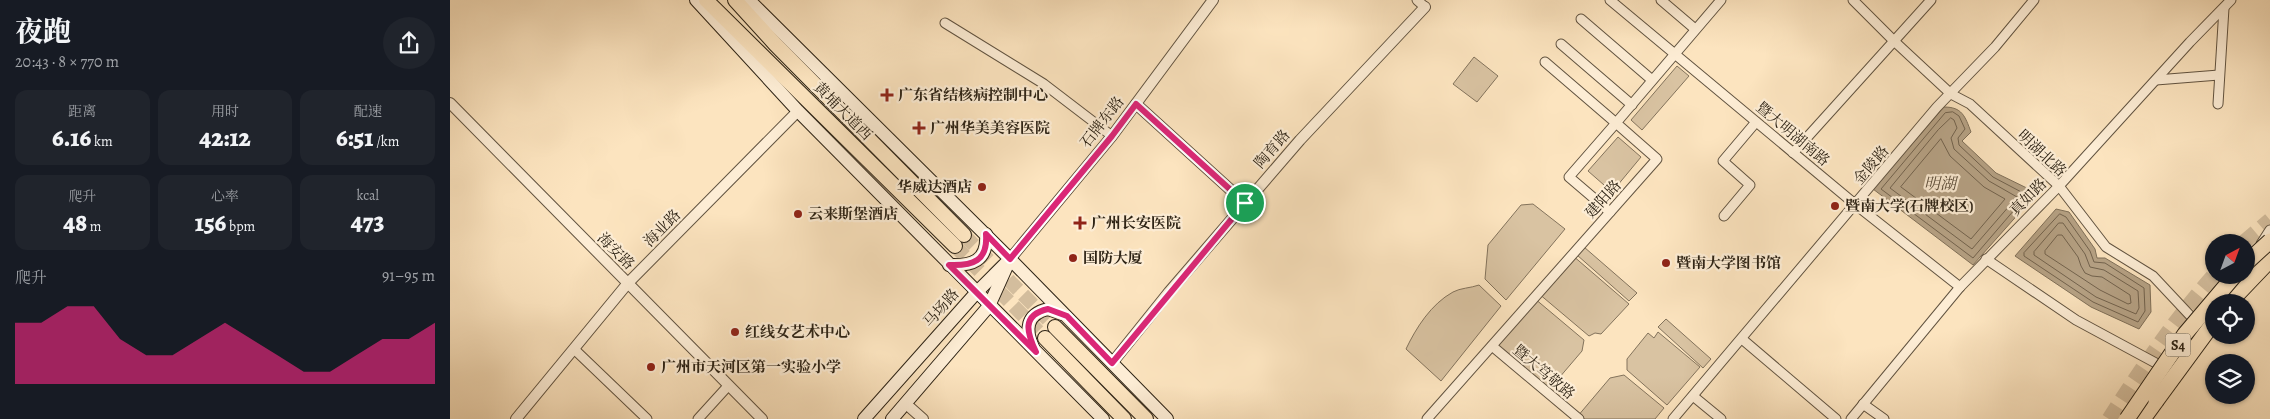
<!DOCTYPE html>
<html lang="zh">
<meta charset="utf-8">
<style>
body{margin:0;font-family:Alegreya,"Noto Serif SC",serif;background:#20242c;color:#f1f3f6;height:100vh;display:flex;flex-direction:column;font-size:19px;white-space:nowrap}
*{box-sizing:border-box;margin:0}
p{font-size:16px;color:#9ea1a6}
.icon{flex:none;width:28px;height:28px;fill:none;stroke:currentColor;stroke-width:2;stroke-linecap:round;stroke-linejoin:round}
.map{position:relative;flex:1;overflow:hidden}
.details{display:flex;flex-direction:column;background:#171b24;width:450px}
.details>*{flex:none}
.needle{width:32px;rotate:41deg}
.buttons{position:absolute;left:1755px;top:234px;display:grid;gap:10px}
.buttons a{display:grid;place-items:center;width:50px;height:50px;border-radius:50%;background:#171b24;box-shadow:0 1px 4px #0004;font-size:25px}
.pin{position:absolute;display:grid;place-items:center;width:42px;height:42px;color:#fff;margin:-21px;border:2px solid #fff;border-radius:50%;box-shadow:0 1px 5px #0007}
.round{display:grid;place-items:center;flex:none;width:52px;height:52px;border-radius:26px;background:#20242c}
.headline{display:flex;align-items:center;justify-content:space-between;height:85px;padding:0 15px}
h1{font-size:28px;font-weight:800;line-height:38px}
.stats{display:grid;grid-template-columns:repeat(3,1fr);gap:8px;height:85px;padding:5px 15px}
.stats div{display:grid;align-content:center;border-radius:12px;background:#20242c;text-align:center}
.stats b{font-size:25px;font-weight:800}
.stats small{font-size:14px;font-weight:400}
.stats p{font-size:14px}
.chart{height:140px;padding:10px 15px}
.chart p{display:flex;justify-content:space-between}
.chart svg{width:100%;height:90px;margin-top:5px;fill:#db2777;opacity:.7}
main{display:flex;flex:1;min-height:0}
.map>svg:first-child{display:block}
.green{fill:#d9c3a2;stroke:#83735c}
.water{fill:#b6a285;stroke:#7f6f58}
.lines{fill:none;stroke-linecap:round;stroke-linejoin:round}
.shore{stroke:#72624d;stroke-width:1}
.primary-tunnel{stroke:#d3bd9d;stroke-width:14;stroke-dasharray:14 7;stroke-linecap:butt}
.motorway-tunnel{stroke:#d3bd9d;stroke-width:15;stroke-dasharray:15 8;stroke-linecap:butt}
.minor-casing{stroke:#615340;stroke-width:11}
.tertiary-casing{stroke:#615340;stroke-width:12}
.secondary-casing{stroke:#2d2315;stroke-width:14}
.primary-casing{stroke:#2d2315;stroke-width:16}
.motorway-casing{stroke:#2d2315;stroke-width:17}
.minor{stroke:#fdedd5;stroke-width:9}
.tertiary{stroke:#fdedd5;stroke-width:10}
.secondary{stroke:#fdedd5;stroke-width:12}
.primary{stroke:#fce4bf;stroke-width:14}
.motorway{stroke:#fce4bf;stroke-width:15}
.motorway-bridge-casing{stroke:#2d2315;stroke-width:17;stroke-linecap:butt}
.motorway-bridge{stroke:#fce4bf;stroke-width:15}
.route-casing{stroke:#fff;stroke-width:10}
.route{stroke:#db2777;stroke-width:6}
.poi-dot{fill:#8f2418;stroke:#fdedd5;stroke-width:2}
.labels{text-anchor:middle;stroke-width:4.5;stroke-linejoin:round;paint-order:stroke}
.shield{fill:#fdedd5;stroke:#6b604f;stroke-width:1}
.shield-label{font-size:14px;font-weight:bold;fill:#2d2315}
.poi-label{font-size:15px;font-weight:bold;fill:#2d2315;stroke:#fdedd5;text-anchor:start}
.street-label{font-size:15px;fill:#2d2315;stroke:#fdedd5}
.water-label{font-size:16px;font-style:italic;fill:#5d4f3c;stroke:#fdedd5}
</style>
<main>
<section class="details">
<div class="headline"><div><h1>夜跑</h1><p>20:43 · 8 × 770 m</p></div><a class="round"><svg class="icon" aria-label="share" viewBox="0 0 24 24"><path d="M12 15V3M7 8l5-5 5 5M5 13v7h14v-7"/></svg></a></div>
<div class="stats">
<div><p>距离</p><b>6.16<small> km</small></b></div>
<div><p>用时</p><b>42:12</b></div>
<div><p>配速</p><b>6:51<small> /km</small></b></div>
</div>
<div class="stats">
<div><p>爬升</p><b>48<small> m</small></b></div>
<div><p>心率</p><b>156<small> bpm</small></b></div>
<div><p>kcal</p><b>473</b></div>
</div>
<div class="chart"><p><span>爬升</span>91–95 m</p>
<svg viewBox="0 0 160 44" preserveAspectRatio="none"><path d="M0 44V14L10 14L20 6L30 6L40 22L50 30L60 30L70 22L80 14L90 22L100 30L110 38L120 38L130 30L140 22L150 22L160 14V44z"/></svg>
</div>
</section>
<div class="map">
<svg width="1820" height="419" viewBox="0 0 1820 419">
<rect width="100%" height="100%" fill="#fce4bf"/>
<filter id="stains"><feTurbulence type="fractalNoise" baseFrequency=".004" numOctaves="4"/><feColorMatrix values="0 0 0 0 .2 0 0 0 0 .09 0 0 0 0 .02 0 0 0 .5 -.17"/></filter>
<radialGradient id="worn" r=".72"><stop offset=".6" stop-color="#630" stop-opacity="0"/><stop offset="1" stop-color="#630" stop-opacity=".3"/></radialGradient>
<!-- green -->
<g class="green">
<polygon points="1024,57 1048,76 1027,102 1003,84"/>
<polygon points="1227,66 1239,76 1192,130 1181,120"/>
<polygon points="1168,137 1191,157 1162,192 1138,171"/>
<polygon points="1083,204 1115,229 1056,300 1035,279 1038,245 1071,205"/>
<polygon points="1134,247 1187,293 1179,301 1127,255"/>
<polygon points="1122,255 1179,304 1151,334 1145,333 1139,336 1088,293"/>
<path d="M1029 285 1051 306 991 381 956 349C966 328 981 304 1003 292 1010 288 1021 288 1029 285Z"/>
<polygon points="1084,298 1134,340 1132,351 1097,392 1042,346"/>
<polygon points="1216,319 1261,359 1253,368 1208,327"/>
<polygon points="1208,332 1250,367 1217,405 1177,370 1177,359 1198,333 1204,338"/>
<polygon points="1174,375 1214,408 1205,419 1129,419 1127,417 1160,378"/>
</g>
<!-- water -->
<g class="water">
<path d="M1494 107C1512 107 1515 116 1521 132L1512 141 1546 173 1587 193 1523 265 1423 189Z"/>
<polygon points="1606,209 1619,212 1645,249 1647,258 1655,258 1700,285 1701,312 1689,329 1641,307 1565,256"/>
</g>
<g class="lines">
<!-- shore -->
<g class="shore">
<polygon points="1503,112 1509,116 1515,129 1508,138 1509,145 1543,177 1577,195 1523,258 1431,189 1495,113"/>
<polygon points="1501,118 1504,120 1507,128 1501,138 1504,149 1539,181 1567,197 1522,249 1440,188 1488,130"/>
<polygon points="1491,139 1500,156 1534,187 1555,199 1521,239 1451,187"/>
<polygon points="1610,214 1616,217 1640,251 1644,262 1655,263 1694,288 1695,311 1688,322 1643,302 1574,256 1574,253"/>
<polygon points="1609,223 1613,223 1635,254 1640,267 1654,270 1688,291 1689,308 1686,314 1646,297 1584,255 1584,252"/>
<polygon points="1608,235 1612,235 1628,257 1631,266 1635,273 1642,276 1652,277 1680,295 1681,303 1678,304 1650,290 1595,254 1595,251"/>
</g>
<!-- primary-tunnel -->
<g class="primary-tunnel">
<polyline points="514,235 605,327"/>
<polyline points="505,246 595,338"/>
</g>
<!-- motorway-tunnel -->
<g class="motorway-tunnel">
<polyline points="1794,242 1820,220"/>
<path d="M1659 419C1691 369 1725 319 1764 275"/>
</g>
<!-- minor casing -->
<g class="minor-casing">
<g id="minor">
<polyline points="967,0 975,7"/>
<polyline points="1160,0 1406,205 1510,287"/>
<polyline points="1211,0 1245,29"/>
<polyline points="1403,0 1444,41 1501,94 1520,104 1609,186 1656,247 1703,276 1748,324"/>
<polyline points="1131,19 1202,80"/>
<polyline points="495,23 594,84 662,136"/>
<polyline points="1111,44 1182,105"/>
<polyline points="1095,62 1166,123 1119,177 1160,212"/>
<polyline points="1706,80 1769,75"/>
<polyline points="1768,104 1774,8"/>
<polyline points="1343,153 1481,0"/>
<polyline points="1274,216 1300,185 1273,161 1306,122"/>
<polyline points="1811,244 1820,230"/>
<polyline points="1536,259 1626,320 1715,368"/>
<polyline points="1292,339 1386,419"/>
<polyline points="1042,346 1129,419"/>
<polyline points="124,349 197,419"/>
<polyline points="1243,396 1271,419"/>
<polyline points="1413,404 1434,419"/>
<polyline points="248,419 278,386"/>
<polyline points="977,419 1207,159 1166,123 1271,0"/>
<polyline points="1223,419 1487,107 1545,47 1584,0"/>
<polyline points="1401,419 1510,287 1609,186 1740,42 1781,0"/>
</g>
</g>
<!-- tertiary casing -->
<g class="tertiary-casing">
<g id="tertiary">
<polyline points="0,103 312,419"/>
<polyline points="686,104 795,203"/>
<polyline points="560,259 662,136 763,0"/>
<polyline points="662,363 719,292 850,140 975,7"/>
<polyline points="455,403 473,419"/>
<polyline points="66,419 178,283 348,111"/>
</g>
</g>
<!-- secondary casing -->
<g class="secondary-casing">
<g id="secondary">
<polyline points="246,0 348,111 653,419"/>
<polyline points="299,0 560,259 717,419"/>
<path d="M499 265C522 266 538 261 536 234"/>
<path d="M583 347C575 330 576 314 598 309L612 314"/>
<polyline points="414,419 526,293 560,259"/>
<polyline points="442,419 539,306 557,266"/>
</g>
</g>
<!-- primary casing -->
<g class="primary-casing">
<g id="primary">
<polyline points="256,0 505,246"/>
<polyline points="285,0 325,44 514,235"/>
<polyline points="605,327 696,419"/>
<polyline points="595,338 674,419"/>
</g>
</g>
<!-- motorway casing -->
<g class="motorway-casing">
<g id="motorway">
<polyline points="1780,302 1820,260"/>
<polyline points="1693,419 1706,401"/>
</g>
</g>
<!-- minor -->
<use href="#minor" class="minor"/>
<!-- tertiary -->
<use href="#tertiary" class="tertiary"/>
<!-- secondary -->
<use href="#secondary" class="secondary"/>
<!-- primary -->
<use href="#primary" class="primary"/>
<!-- motorway -->
<use href="#motorway" class="motorway"/>
<!-- motorway-bridge casing -->
<g class="motorway-bridge-casing">
<g id="motorway-bridge">
<polyline points="1796,263 1820,241"/>
<polyline points="1706,401 1764,322"/>
<polyline points="1677,419 1735,334 1785,275"/>
</g>
</g>
<!-- motorway-bridge -->
<use href="#motorway-bridge" class="motorway-bridge"/>
</g>
<g class="lines">
<!-- route casing -->
<g class="route-casing">
<path id="route" d="M686 104 795 203 662 363 617 316 598 309C571 315 577 333 586 352L499 265C523 266 538 261 536 234L560 259 662 136Z"/>
</g>
<!-- route -->
<use href="#route" class="route"/>
</g>
<!-- markers -->
<g class="poi-dot">
<path d="M434.5 87.5h5v5h5v5h-5v5h-5v-5h-5v-5h5z"/>
<path d="M466.5 120.5h5v5h5v5h-5v5h-5v-5h-5v-5h5z"/>
<circle cx="532" cy="187" r="5"/>
<circle cx="1385" cy="206" r="5"/>
<circle cx="348" cy="214" r="5"/>
<path d="M627.5 215.5h5v5h5v5h-5v5h-5v-5h-5v-5h5z"/>
<circle cx="623" cy="258" r="5"/>
<circle cx="1216" cy="263" r="5"/>
<circle cx="285" cy="332" r="5"/>
<circle cx="201" cy="367" r="5"/>
</g>
<g class="labels">
<!-- shield labels -->
<rect class="shield" x="1715.5" y="333.5" width="25" height="23" rx="4"/>
<g class="shield-label">
<text x="1728" y="350">S4</text>
</g>
<!-- poi labels -->
<g class="poi-label">
<text x="448" y="100">广东省结核病控制中心</text>
<text x="480" y="133">广州华美美容医院</text>
<text x="522" y="192" text-anchor="end">华威达酒店</text>
<text x="1395" y="211">暨南大学(石牌校区)</text>
<text x="358" y="219">云来斯堡酒店</text>
<text x="641" y="228">广州长安医院</text>
<text x="633" y="263">国防大厦</text>
<text x="1226" y="268">暨南大学图书馆</text>
<text x="295" y="337">红线女艺术中心</text>
<text x="211" y="372">广州市天河区第一实验小学</text>
</g>
<!-- street labels -->
<g class="street-label">
<text transform="translate(393 111) rotate(45)" y="5">黄埔大道西</text>
<text transform="translate(652 122) rotate(-52)" y="5">石牌东路</text>
<text transform="translate(1343 134) rotate(40)" y="5">暨大明湖南路</text>
<text transform="translate(822 149) rotate(-49)" y="5">陶育路</text>
<text transform="translate(1592 153) rotate(43)" y="5">明湖北路</text>
<text transform="translate(1421 165) rotate(-50)" y="5">金陵路</text>
<text transform="translate(1578 197) rotate(-45)" y="5">真如路</text>
<text transform="translate(1153 199) rotate(-48)" y="5">建阳路</text>
<text transform="translate(212 228) rotate(-45)" y="5">海业路</text>
<text transform="translate(166 251) rotate(45)" y="5">海安路</text>
<text transform="translate(491 308) rotate(-49)" y="5">马场路</text>
<text transform="translate(1094 372) rotate(40)" y="5">暨大笃敬路</text>
</g>
<!-- water labels -->
<g class="water-label">
<text x="1490" y="189">明湖</text>
</g>
</g>
<rect width="100%" height="100%" filter="url(#stains)"/>
<rect width="100%" height="100%" fill="url(#worn)"/>
</svg>
<div class="buttons">
<a><svg class="needle" viewBox="-14 -14 28 28"><path d="M0-13l5 13h-10z" fill="#e53935"/><path d="M0 13l5-13h-10z" fill="#9ea1a6"/></svg></a>
<a><svg class="icon" aria-label="locate" viewBox="0 0 24 24"><circle cx="12" cy="12" r="6"/><path d="M12 2v4M12 18v4M2 12h4M18 12h4"/></svg></a>
<a><svg class="icon" aria-label="layers" viewBox="0 0 24 24"><path d="M12 4l9 5-9 5-9-5zM3 14l9 5 9-5"/></svg></a>
</div>
<div class="pin" style="left:795px;top:203px;background:#1e9e55"><svg class="icon" aria-label="arrive" viewBox="0 0 24 24"><path d="M6 21V4h12l-3 4 3 4H6"/></svg></div>
</div>
</main>
